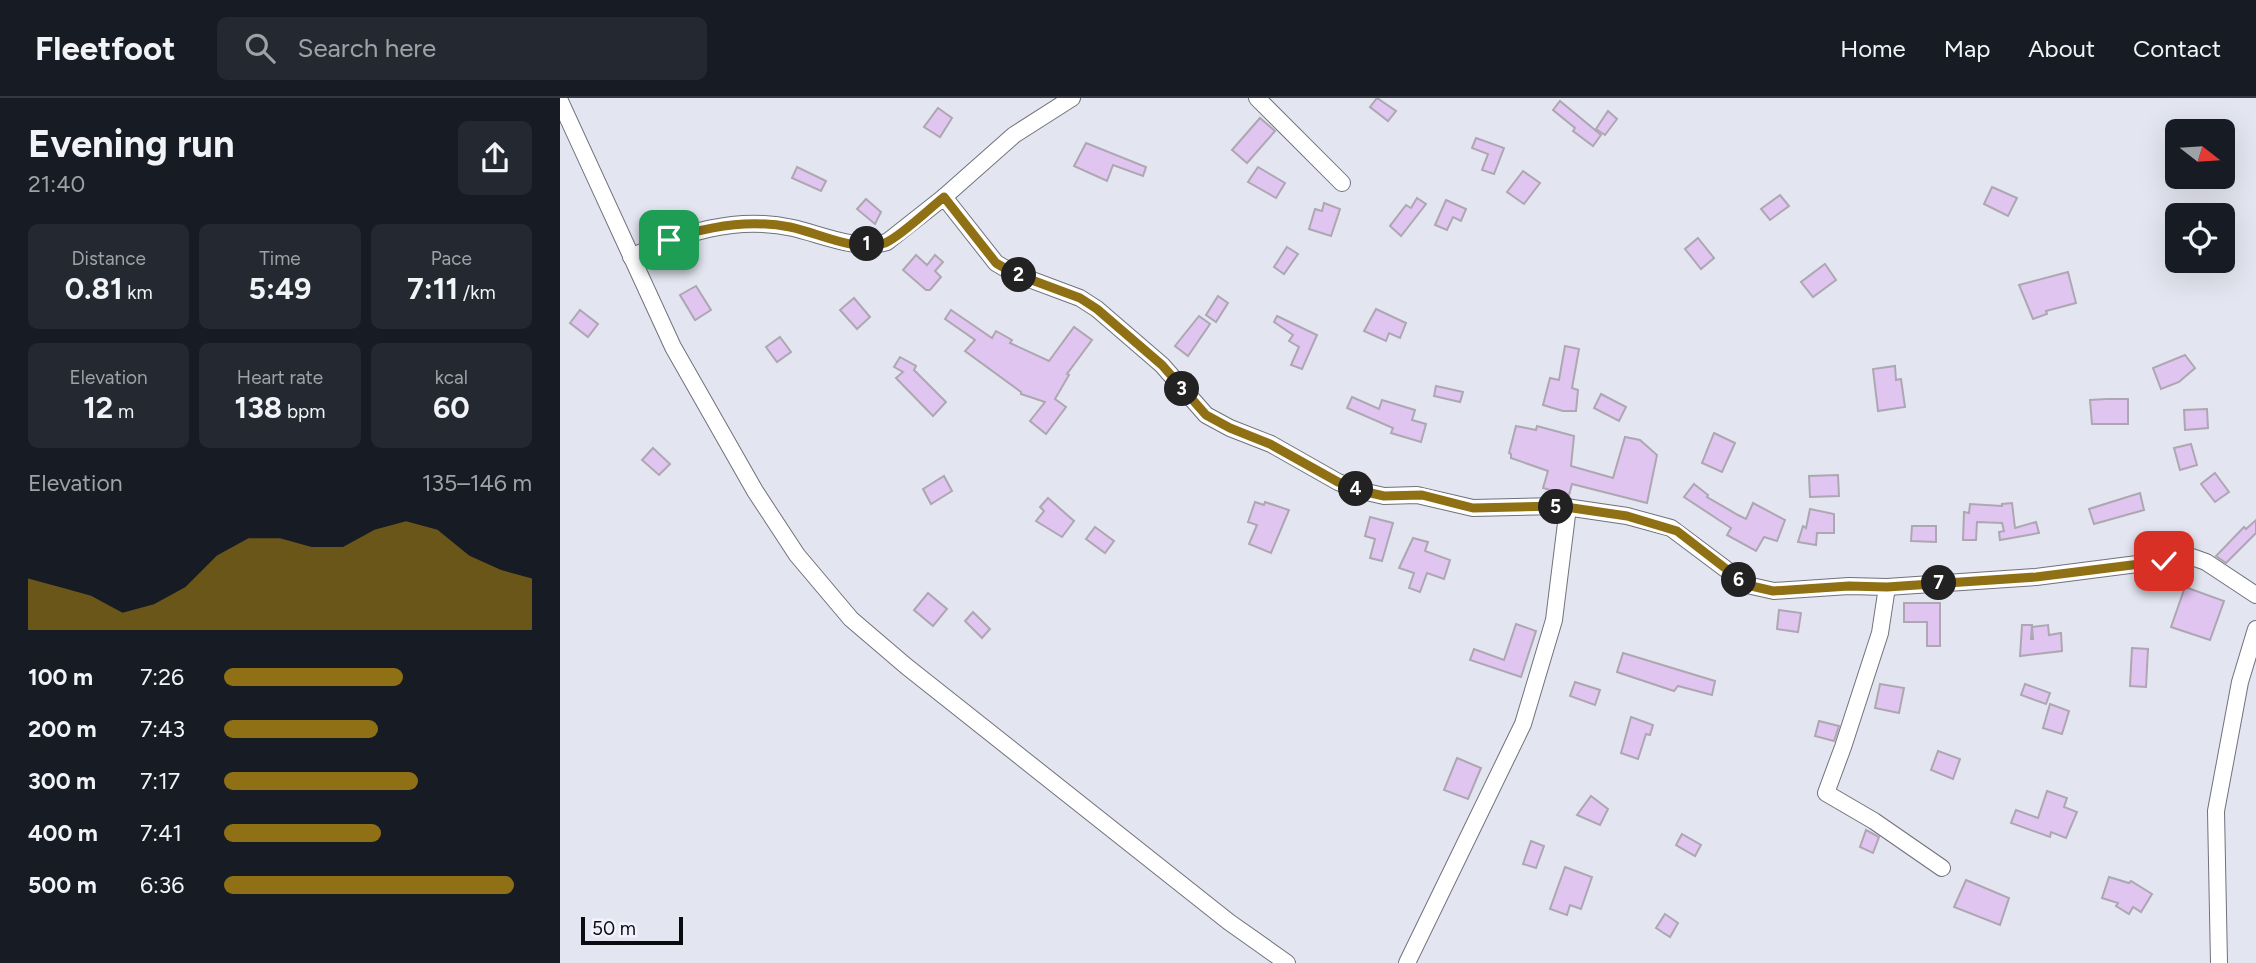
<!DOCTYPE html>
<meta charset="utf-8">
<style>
body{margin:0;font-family:Figtree,sans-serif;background:#242831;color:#f1f3f6;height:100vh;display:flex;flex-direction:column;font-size:26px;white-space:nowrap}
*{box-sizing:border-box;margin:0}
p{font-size:23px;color:#9ea1a6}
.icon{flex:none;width:38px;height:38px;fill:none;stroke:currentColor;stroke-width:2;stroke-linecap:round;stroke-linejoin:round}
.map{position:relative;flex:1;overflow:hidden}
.drawer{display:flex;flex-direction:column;background:#171b24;width:560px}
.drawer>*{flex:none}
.needle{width:46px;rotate:107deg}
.buttons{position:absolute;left:1605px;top:21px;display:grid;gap:14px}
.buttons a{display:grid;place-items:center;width:70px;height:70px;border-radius:10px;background:#171b24;box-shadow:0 7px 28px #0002;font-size:35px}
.scale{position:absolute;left:21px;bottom:18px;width:102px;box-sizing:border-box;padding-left:7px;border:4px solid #0c0c10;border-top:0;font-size:19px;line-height:24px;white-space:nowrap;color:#0c0c10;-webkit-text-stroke:5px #f1f2fd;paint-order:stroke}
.pin{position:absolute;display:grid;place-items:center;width:60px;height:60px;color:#fff;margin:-30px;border-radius:14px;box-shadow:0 4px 10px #0006}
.km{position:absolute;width:35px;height:35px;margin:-18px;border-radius:50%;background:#222;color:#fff;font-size:19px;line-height:35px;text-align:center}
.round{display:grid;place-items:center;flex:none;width:74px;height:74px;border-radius:10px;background:#242831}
.headline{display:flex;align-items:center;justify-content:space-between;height:119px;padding:0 28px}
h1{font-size:38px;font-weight:700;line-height:52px}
.metrics{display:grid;grid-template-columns:repeat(3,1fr);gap:10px;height:119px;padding:7px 28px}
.metrics div{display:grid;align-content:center;border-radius:10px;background:#242831;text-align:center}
.metrics b{font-size:30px;font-weight:700}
.metrics small{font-size:19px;font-weight:400}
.metrics p{font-size:19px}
.chart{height:196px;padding:14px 28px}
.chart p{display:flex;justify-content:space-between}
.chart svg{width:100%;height:126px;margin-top:7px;fill:#8f7015;opacity:.7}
ul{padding:0 28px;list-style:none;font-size:23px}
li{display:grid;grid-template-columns:112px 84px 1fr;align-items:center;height:52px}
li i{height:18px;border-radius:9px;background:#8f7015}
header{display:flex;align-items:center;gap:42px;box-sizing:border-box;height:98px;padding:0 35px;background:#171b24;border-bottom:2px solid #363941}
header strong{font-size:33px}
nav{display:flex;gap:38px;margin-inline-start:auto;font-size:24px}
.search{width:490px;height:63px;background:#242831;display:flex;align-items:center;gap:18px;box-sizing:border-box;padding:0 24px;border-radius:10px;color:#9ea1a6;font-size:26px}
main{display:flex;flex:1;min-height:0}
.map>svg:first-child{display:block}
.building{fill:#e0c5f1;stroke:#ada7b1;stroke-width:2}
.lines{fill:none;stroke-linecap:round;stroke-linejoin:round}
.street-casing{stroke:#70717b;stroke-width:18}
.street{stroke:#fff;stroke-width:16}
.route-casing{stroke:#fff;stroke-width:14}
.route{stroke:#8f7015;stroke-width:9}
</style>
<header>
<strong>Fleetfoot</strong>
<div class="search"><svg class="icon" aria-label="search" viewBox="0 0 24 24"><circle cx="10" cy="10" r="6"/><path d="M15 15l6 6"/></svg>Search here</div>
<nav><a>Home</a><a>Map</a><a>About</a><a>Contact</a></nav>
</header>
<main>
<section class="drawer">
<div class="headline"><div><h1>Evening run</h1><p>21:40</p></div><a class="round"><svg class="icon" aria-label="share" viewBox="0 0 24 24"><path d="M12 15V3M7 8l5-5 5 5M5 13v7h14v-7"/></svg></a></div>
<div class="metrics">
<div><p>Distance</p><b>0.81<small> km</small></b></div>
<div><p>Time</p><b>5:49</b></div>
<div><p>Pace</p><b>7:11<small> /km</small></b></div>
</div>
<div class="metrics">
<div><p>Elevation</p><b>12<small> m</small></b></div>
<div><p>Heart rate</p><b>138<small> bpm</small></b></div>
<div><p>kcal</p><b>60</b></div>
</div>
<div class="chart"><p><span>Elevation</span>135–146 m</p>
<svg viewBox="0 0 160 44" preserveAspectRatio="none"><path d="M0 44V26L10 29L20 32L30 38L40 35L50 29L60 18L70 12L80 12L90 15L100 15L110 9L120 6L130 9L140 18L150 23L160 26V44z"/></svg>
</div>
<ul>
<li><b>100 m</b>7:26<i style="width:58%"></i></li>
<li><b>200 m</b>7:43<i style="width:50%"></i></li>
<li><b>300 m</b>7:17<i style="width:63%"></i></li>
<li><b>400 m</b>7:41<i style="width:51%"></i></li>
<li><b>500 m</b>6:36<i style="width:94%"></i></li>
</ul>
</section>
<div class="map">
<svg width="1696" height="865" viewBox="0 0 1696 865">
<rect width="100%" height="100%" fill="#e3e5f0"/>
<!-- building -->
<g class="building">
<polygon points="817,0 836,13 828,23 810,9"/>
<polygon points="1000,3 1041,37 1033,48 1013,33 1015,30 993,12"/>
<polygon points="378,10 392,20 380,39 364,29"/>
<polygon points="1048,13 1057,21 1045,37 1036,31"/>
<polygon points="700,20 715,33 687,65 672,52"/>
<polygon points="916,40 944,50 934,76 922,72 928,56 912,50"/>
<polygon points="526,45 586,69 583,78 553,67 547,83 514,68"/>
<polygon points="237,69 266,83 261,93 232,80"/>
<polygon points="698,69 725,85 716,100 688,84"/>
<polygon points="963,73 980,85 964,106 947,94"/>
<polygon points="1432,89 1457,100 1448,118 1424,106"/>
<polygon points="1220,97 1229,108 1210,122 1201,111"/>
<polygon points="857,100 866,106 841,138 830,128 846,107 851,110"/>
<polygon points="306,101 321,114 315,126 297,111"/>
<polygon points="886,102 906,111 901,123 893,119 887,132 875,127"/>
<polygon points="764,105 780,111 771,138 749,131 755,111 762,113"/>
<polygon points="1138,140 1154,160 1141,171 1125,151"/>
<polygon points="727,149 738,156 724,176 714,169"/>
<polygon points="356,157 367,167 375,157 383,164 375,173 381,179 370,192 366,192 343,172"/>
<polygon points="1265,166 1276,182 1253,199 1241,184"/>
<polygon points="1508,174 1516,205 1486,213 1487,216 1473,221 1459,187"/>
<polygon points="136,188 151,212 135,222 120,197"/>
<polygon points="658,198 668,205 656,224 646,217"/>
<polygon points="294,200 310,219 297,231 280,212"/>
<polygon points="816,211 846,225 840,240 829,235 826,243 804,233"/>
<polygon points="20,212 38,226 28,239 10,225"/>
<polygon points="391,212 432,240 436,233 452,242 450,245 489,263 514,229 532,242 507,276 509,277 495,301 506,309 486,336 470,323 485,304 461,296 461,294 405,253 415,242 385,221"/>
<polygon points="639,218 650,226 628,258 615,248"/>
<polygon points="717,218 757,237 742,271 731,267 739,249 729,243 733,237 714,224"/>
<polygon points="220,239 231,254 217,264 206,249"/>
<polygon points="1005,248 1019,251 1012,290 1018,292 1016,313 1003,313 983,307 990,280 999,282"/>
<polygon points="1625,257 1635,270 1619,284 1601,291 1593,270"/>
<polygon points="340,259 356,268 354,272 386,304 373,318 336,280 343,274 334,269"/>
<polygon points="1335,268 1336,282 1341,281 1345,309 1318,313 1313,271"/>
<polygon points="876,288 903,294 900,304 874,298"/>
<polygon points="1041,296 1066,309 1059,323 1034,310"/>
<polygon points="792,299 819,311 822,302 855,312 852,322 866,326 861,344 831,335 833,330 787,310"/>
<polygon points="1547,301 1568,301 1568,326 1532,326 1530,302"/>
<polygon points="1647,311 1648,330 1625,332 1624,312"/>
<polygon points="956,328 976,332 977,328 1014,338 1011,368 1053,380 1065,339 1080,342 1097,357 1087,405 1012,386 1009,397 983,390 988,373 951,360 951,356 949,355"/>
<polygon points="1154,335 1175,345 1162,374 1142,365"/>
<polygon points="1631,346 1637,367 1620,372 1614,350"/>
<polygon points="93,350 110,366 99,377 82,362"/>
<polygon points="1655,375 1669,394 1655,404 1641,386"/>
<polygon points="1278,377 1279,398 1250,399 1249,378"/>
<polygon points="384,378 392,393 371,406 363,391"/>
<polygon points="1134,386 1148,397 1147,399 1178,417 1186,421 1193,405 1225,422 1217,443 1204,439 1196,453 1167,437 1171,430 1124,399"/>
<polygon points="1580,395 1584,412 1534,426 1529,411"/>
<polygon points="488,400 514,423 502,439 476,423 484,413 480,409"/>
<polygon points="695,404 704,407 705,404 729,412 711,455 689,446 697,427 688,424"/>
<polygon points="1452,405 1455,430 1476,424 1479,435 1440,442 1439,434 1444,433 1442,425 1417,424 1416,442 1403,442 1404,414 1409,415 1410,406 1442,408 1442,406"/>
<polygon points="1250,411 1274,416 1274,435 1257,435 1256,447 1238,444 1243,428 1246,430"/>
<polygon points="810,419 833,425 822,463 810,460 815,441 805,438"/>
<polygon points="1696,422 1696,435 1666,465 1656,458 1684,429 1686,431"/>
<polygon points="1352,428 1376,428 1376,444 1351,443"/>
<polygon points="535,429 554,443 545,455 526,441"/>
<polygon points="853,440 868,444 865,453 890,462 884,481 867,475 860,494 849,490 854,475 839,470"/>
<polygon points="1625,489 1664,503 1650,542 1611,529"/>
<polygon points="368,495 387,511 373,528 354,512"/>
<polygon points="1344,505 1380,505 1380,548 1367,548 1367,524 1344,524"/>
<polygon points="1219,512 1241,515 1238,534 1217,531"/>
<polygon points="413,514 430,531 422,540 405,523"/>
<polygon points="956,526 976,533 961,579 910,562 914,551 944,562"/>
<polygon points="1462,527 1472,527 1471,541 1473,541 1472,529 1488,527 1489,537 1501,535 1502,553 1460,558"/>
<polygon points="1572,550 1588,551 1586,589 1570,588"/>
<polygon points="1063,555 1155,583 1152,597 1118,588 1114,593 1057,574"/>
<polygon points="1015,584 1040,592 1035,607 1010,598"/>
<polygon points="1320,586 1344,590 1339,615 1315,610"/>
<polygon points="1465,586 1490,595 1486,606 1461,597"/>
<polygon points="1490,606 1509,613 1502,636 1483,630"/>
<polygon points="1071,619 1093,627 1090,637 1086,636 1078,661 1061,655"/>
<polygon points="1259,623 1279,628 1274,643 1255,638"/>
<polygon points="1378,653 1400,661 1393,681 1371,672"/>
<polygon points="897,660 921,670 908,701 884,692"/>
<polygon points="1487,693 1507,700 1504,709 1517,714 1506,740 1491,734 1490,739 1451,725 1456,712 1478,720"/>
<polygon points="1031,698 1048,711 1040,727 1017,717"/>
<polygon points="1306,732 1319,739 1313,755 1300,749"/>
<polygon points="1122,736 1141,747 1135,758 1116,747"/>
<polygon points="971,743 984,748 976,770 963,766"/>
<polygon points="1005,769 1032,779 1021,811 1010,807 1007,817 990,811"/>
<polygon points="1549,779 1569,785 1571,783 1592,796 1581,814 1573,809 1569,816 1556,808 1558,805 1542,800"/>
<polygon points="1406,782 1449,800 1440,827 1394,809"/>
<polygon points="1105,816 1118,825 1110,839 1096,830"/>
</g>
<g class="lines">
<!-- street casing -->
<g class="street-casing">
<g id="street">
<polyline points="697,0 782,85"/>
<polyline points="0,3 113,249 195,393 237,457 291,521 346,568 669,824 727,865"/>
<polyline points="384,99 454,37 512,0"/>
<path d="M71 159C123 135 175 117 233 130 263 137 296 153 327 144L384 99 436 165 453 175 520 200 537 211 602 267 646 317 670 330 711 346 778 384 802 393 824 398 857 397 913 410 999 408 1067 418 1111 430 1187 487 1214 493 1289 488 1327 489 1476 479 1632 459 1646 464 1696 497"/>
<polyline points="1327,489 1320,535 1283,649 1266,695 1314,723 1382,770"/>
<polyline points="847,865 963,626 994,522 1008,409"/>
<polyline points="1659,865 1656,713 1680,584 1696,531"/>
</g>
</g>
<!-- street -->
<use href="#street" class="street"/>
</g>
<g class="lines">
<!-- route casing -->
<g class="route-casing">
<path id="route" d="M109 142C148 128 188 121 230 129 259 135 295 155 325 145 340 139 370 110 384 99L436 165 453 175 520 200 537 211 602 267 646 317 670 330 710 346 778 384 802 393 824 398 862 397 913 410 999 408 1067 418 1117 433 1187 487 1213 493 1289 488 1327 489 1476 479 1604 463"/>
</g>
<!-- route -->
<use href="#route" class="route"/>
</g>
</svg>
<div class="buttons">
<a><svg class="needle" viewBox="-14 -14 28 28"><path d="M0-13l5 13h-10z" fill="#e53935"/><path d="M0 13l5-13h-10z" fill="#9ea1a6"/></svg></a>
<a><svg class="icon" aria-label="locate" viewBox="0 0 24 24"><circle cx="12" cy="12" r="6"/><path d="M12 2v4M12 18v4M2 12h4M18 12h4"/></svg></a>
</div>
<div class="scale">50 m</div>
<div class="pin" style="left:109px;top:142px;background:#1e9e55"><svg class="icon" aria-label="arrive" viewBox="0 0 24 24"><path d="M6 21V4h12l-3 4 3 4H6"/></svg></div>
<div class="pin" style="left:1604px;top:463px;background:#d93025"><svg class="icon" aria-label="check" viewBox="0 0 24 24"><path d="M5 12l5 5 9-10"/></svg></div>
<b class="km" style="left:307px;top:146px">1</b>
<b class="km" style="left:459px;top:177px">2</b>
<b class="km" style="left:622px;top:291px">3</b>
<b class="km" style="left:796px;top:391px">4</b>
<b class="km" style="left:996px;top:409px">5</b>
<b class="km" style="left:1179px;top:482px">6</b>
<b class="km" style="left:1379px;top:485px">7</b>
</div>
</main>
